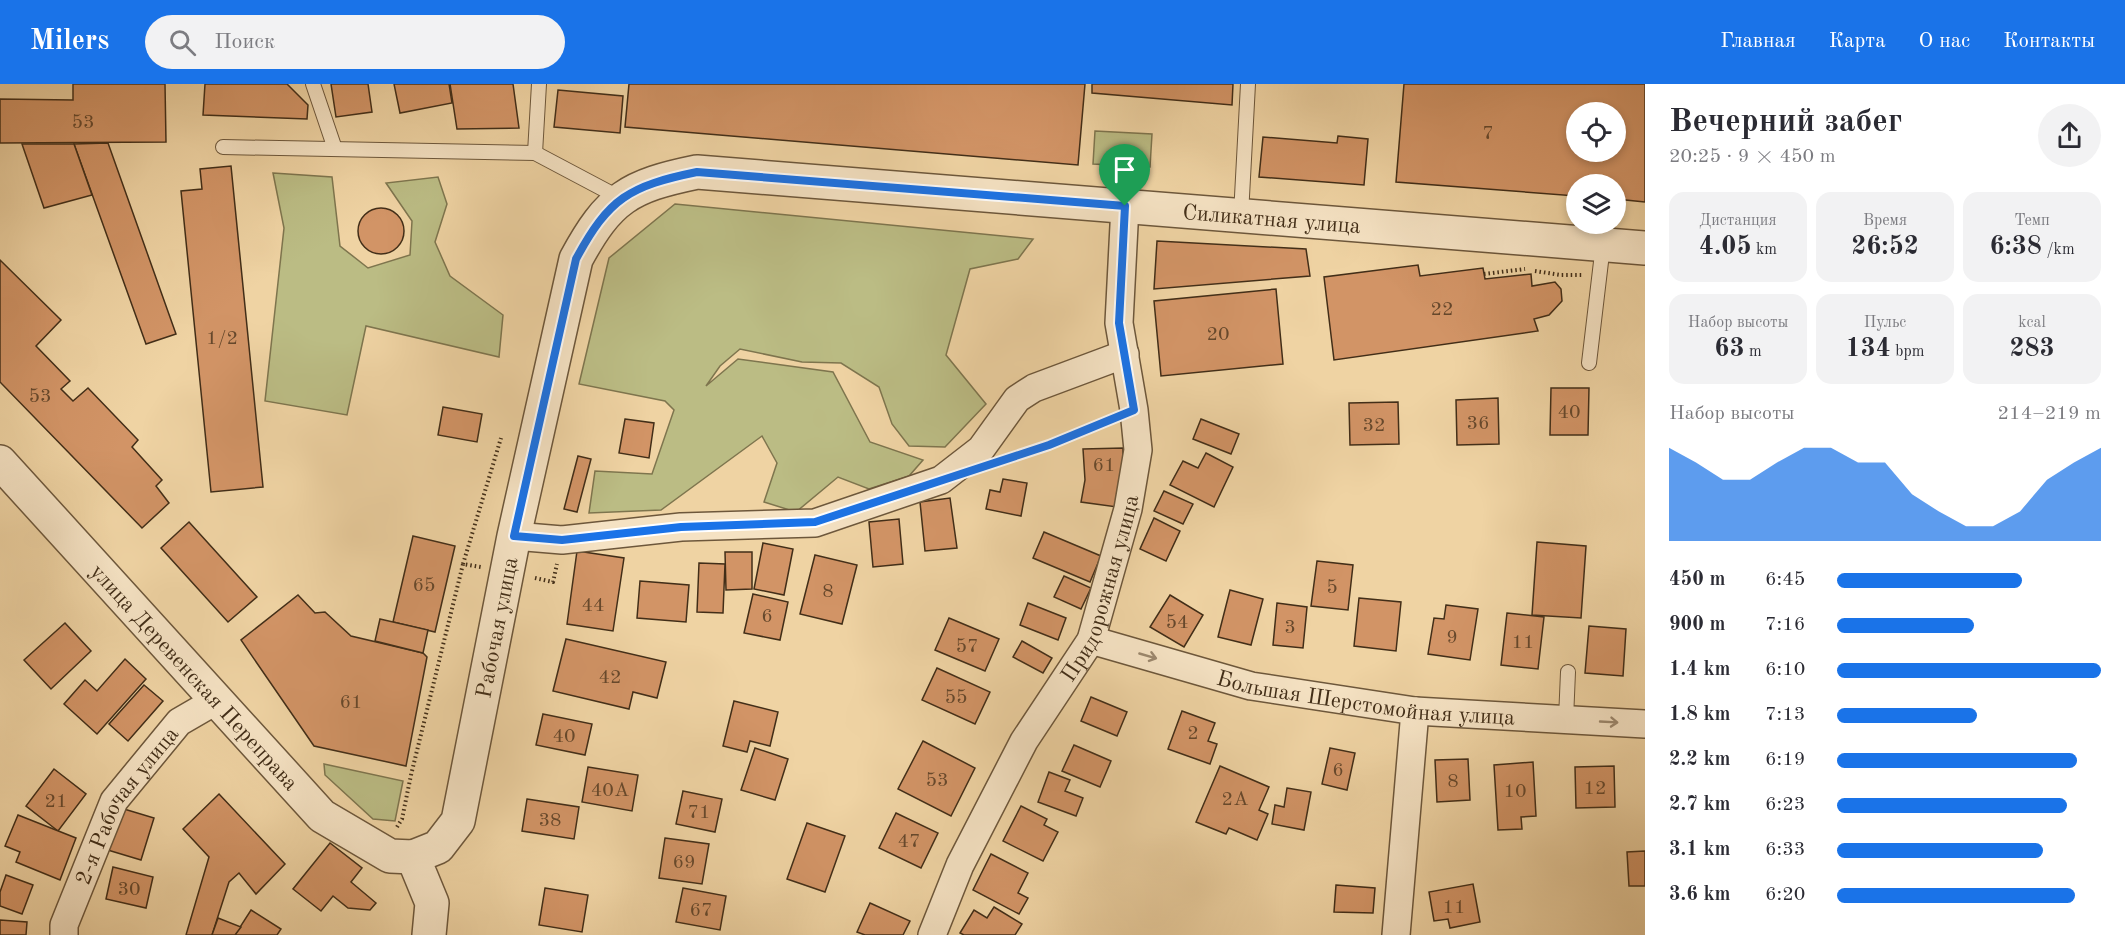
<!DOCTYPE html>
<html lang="ru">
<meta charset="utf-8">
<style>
body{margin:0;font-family:"Old Standard TT",serif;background:#f2f2f3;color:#2b2b33;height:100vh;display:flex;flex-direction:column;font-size:22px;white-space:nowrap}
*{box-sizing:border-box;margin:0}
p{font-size:20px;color:#7c7c81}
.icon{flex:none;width:33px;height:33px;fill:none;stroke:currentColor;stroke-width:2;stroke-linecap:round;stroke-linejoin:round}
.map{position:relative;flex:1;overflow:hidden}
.side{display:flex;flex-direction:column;background:#fff;width:480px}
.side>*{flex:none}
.tools{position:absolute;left:1566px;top:18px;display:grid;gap:12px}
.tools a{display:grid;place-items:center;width:60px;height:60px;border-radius:50%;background:#fff;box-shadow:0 3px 9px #0003;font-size:30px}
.pin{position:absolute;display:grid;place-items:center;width:51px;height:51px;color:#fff;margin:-62px -26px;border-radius:50% 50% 50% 0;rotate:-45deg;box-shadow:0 0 6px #0007}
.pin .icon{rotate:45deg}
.round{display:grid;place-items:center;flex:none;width:63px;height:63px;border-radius:32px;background:#f2f2f3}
.summary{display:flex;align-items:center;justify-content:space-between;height:102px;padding:0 24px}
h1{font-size:33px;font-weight:700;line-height:45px}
.metrics{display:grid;grid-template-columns:repeat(3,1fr);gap:9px;height:102px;padding:6px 24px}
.metrics div{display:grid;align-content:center;border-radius:15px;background:#f2f2f3;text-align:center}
.metrics b{font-size:26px;font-weight:700}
.metrics small{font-size:16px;font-weight:400}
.metrics p{font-size:16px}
.chart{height:168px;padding:12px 24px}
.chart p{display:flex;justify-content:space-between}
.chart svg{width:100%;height:108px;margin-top:6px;fill:#1a73e8;opacity:.7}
ul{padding:0 24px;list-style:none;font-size:20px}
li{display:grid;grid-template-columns:96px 72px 1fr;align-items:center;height:45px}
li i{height:15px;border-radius:8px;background:#1a73e8}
header{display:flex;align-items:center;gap:36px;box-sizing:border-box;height:84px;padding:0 30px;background:#1a73e8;color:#fff}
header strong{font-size:28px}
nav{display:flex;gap:33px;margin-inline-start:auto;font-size:21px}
.search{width:420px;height:54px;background:#f2f2f3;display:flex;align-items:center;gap:15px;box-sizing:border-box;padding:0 21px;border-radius:33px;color:#7c7c81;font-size:22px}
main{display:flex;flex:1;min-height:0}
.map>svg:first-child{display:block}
.green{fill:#bbbc84;stroke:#7e754e;stroke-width:1.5}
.building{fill:#d29466;stroke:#422e18;stroke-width:1.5;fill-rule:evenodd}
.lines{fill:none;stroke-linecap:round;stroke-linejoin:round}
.service-casing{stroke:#6d573b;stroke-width:16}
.minor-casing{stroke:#6d573b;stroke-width:30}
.tertiary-casing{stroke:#6d573b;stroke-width:36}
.path{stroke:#422e18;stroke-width:4;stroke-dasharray:1.5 3;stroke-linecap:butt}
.service{stroke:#f5e2c3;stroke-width:14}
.minor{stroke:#f5e2c3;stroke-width:27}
.tertiary{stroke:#f5e2c3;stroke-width:33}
.oneway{stroke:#9c886e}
.route-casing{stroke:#fff;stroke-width:12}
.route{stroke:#1a73e8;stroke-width:8}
.labels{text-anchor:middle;stroke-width:4.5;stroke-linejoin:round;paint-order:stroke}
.number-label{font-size:20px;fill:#66482c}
.street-label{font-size:22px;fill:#422e18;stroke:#f5e2c3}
</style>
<header>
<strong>Milers</strong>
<div class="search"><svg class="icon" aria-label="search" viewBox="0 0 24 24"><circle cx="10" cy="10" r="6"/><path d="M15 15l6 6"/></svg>Поиск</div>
<nav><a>Главная</a><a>Карта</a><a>О нас</a><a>Контакты</a></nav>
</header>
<main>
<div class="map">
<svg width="1645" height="851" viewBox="0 0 1645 851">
<rect width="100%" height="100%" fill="#efd3a3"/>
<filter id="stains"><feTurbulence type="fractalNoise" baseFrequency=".00333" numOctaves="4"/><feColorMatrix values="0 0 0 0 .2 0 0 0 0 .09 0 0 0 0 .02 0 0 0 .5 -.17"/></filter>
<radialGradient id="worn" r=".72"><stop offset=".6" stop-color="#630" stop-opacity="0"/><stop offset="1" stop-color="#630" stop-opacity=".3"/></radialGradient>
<!-- green -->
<g class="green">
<polygon points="1095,47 1152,50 1150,83 1093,80"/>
<polygon points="273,89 332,93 340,162 368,184 410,171 412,137 386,99 438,93 447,120 435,158 450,192 503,231 499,273 366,242 347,331 265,317 284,144"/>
<polygon points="675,120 1033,155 1018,175 970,185 946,271 986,320 945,363 909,362 892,340 879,303 841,279 802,278 740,265 720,282 706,302 738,275 833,288 870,358 923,376 909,392 869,405 838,393 796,428 764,418 777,379 762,352 661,426 589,429 595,387 652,390 674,326 665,317 579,300 609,174"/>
<polygon points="324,680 403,697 395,737 373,735 325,691"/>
</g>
<!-- building -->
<g class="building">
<polygon points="73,0 165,0 166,58 0,59 0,15 73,16"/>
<polygon points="205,0 287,0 308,21 307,35 203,31"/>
<polygon points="331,0 368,0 372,28 336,33"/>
<polygon points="394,0 449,0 452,19 400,29"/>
<polygon points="450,0 513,0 519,44 457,45"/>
<polygon points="629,0 1085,0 1078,81 625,43"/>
<polygon points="1092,0 1233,0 1232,21 1092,9"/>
<path d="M1404 0H1645V118L1616 115V100H1576V112L1396 98ZM1576 28H1616V68H1576Z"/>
<polygon points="558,6 623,12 620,49 554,43"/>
<polygon points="1338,52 1368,55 1364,101 1259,93 1263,53 1337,59"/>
<polygon points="108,59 176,250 146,260 74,60"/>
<polygon points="22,60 74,60 92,111 44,124"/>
<polygon points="231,82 263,403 211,408 181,107 202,105 200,85"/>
<circle cx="381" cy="147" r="23"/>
<polygon points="1157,157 1306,165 1310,192 1154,205"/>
<polygon points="0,176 61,236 36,262 70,297 61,305 73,317 88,304 138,356 132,363 162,396 156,402 169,419 142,444 0,298"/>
<polygon points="1418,181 1420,192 1483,184 1485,195 1531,190 1532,202 1555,198 1561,205 1562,217 1549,231 1534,235 1538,247 1334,276 1324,193"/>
<polygon points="1276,205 1283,280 1161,292 1154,217"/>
<polygon points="1551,304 1589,304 1588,351 1550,351"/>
<polygon points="1498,314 1499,360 1457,361 1456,316"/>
<polygon points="1398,318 1399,360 1350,361 1349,319"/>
<polygon points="443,323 482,330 477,358 438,351"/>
<polygon points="625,335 654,339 649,374 619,369"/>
<polygon points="1201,335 1239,350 1231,370 1193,355"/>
<polygon points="1123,364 1123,395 1117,423 1081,418 1085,396 1083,365"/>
<polygon points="1206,369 1233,383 1214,423 1170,401 1183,377 1198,384"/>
<polygon points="578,372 591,375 577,428 564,425"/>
<polygon points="1003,395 1027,399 1021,432 986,425 990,406 1000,408"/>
<polygon points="1164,407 1193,420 1183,440 1154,427"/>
<polygon points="950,414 957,464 925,467 920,418"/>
<polygon points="1154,434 1180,447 1166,477 1140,465"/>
<polygon points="899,435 903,480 873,483 869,438"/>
<polygon points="189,438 257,513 228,538 161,464"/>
<polygon points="1044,448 1101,472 1090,498 1033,474"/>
<polygon points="413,452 455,462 435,548 393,538"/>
<polygon points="1537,458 1586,462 1581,534 1532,531"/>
<polygon points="763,459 793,465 784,511 754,505"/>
<polygon points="577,467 624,474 613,547 567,540"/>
<polygon points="725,468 752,468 752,505 726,506"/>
<polygon points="815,471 857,481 842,540 800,530"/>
<polygon points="1317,477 1353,481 1348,526 1311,522"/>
<polygon points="699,479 725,480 723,529 697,528"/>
<polygon points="1064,492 1091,504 1081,525 1054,513"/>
<polygon points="640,497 689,501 686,538 637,534"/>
<polygon points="1230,506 1263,515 1251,561 1218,553"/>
<polygon points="753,510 788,518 780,556 744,549"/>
<polygon points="298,511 315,529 325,528 351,552 423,569 427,573 406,682 314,662 241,556"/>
<polygon points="1170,511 1203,531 1184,563 1150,543"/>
<polygon points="1359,514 1401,518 1396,567 1354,562"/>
<polygon points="1028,519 1066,534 1058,556 1020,541"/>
<polygon points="1277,519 1307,523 1303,564 1273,561"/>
<polygon points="1446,521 1478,525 1470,576 1428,570 1434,534 1444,535"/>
<polygon points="1507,529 1544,533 1538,585 1501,581"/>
<polygon points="949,534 999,555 985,587 935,566"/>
<polygon points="380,535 428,546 423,569 375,557"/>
<polygon points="65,539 91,567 51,605 24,576"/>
<polygon points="1589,542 1626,545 1623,592 1585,589"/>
<polygon points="566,555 666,578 657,614 633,608 629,625 553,607"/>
<polygon points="1022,557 1052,574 1043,589 1013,573"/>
<polygon points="125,575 146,595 97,650 64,620 85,596 97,607"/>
<polygon points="937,584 990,608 975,640 922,616"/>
<polygon points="144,601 163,617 128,657 109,640"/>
<polygon points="1091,613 1127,628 1117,652 1081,637"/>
<polygon points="734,617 778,628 770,662 750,657 747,668 723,662"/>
<polygon points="1182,627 1215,639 1208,657 1217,660 1210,680 1168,665"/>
<polygon points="543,630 592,640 585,671 536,661"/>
<polygon points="923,657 975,684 951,732 898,705"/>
<polygon points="1074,661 1111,677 1100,703 1062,687"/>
<polygon points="755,664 788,675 775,716 741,706"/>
<polygon points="1330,664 1355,669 1347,706 1322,700"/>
<polygon points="1468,675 1470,716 1437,718 1435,676"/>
<polygon points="1533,678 1536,732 1521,733 1522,745 1498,746 1494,681"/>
<polygon points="1220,682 1269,703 1259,726 1268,730 1257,756 1229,744 1226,750 1196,738"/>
<polygon points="1614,682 1615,723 1576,724 1575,683"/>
<polygon points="588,683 638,691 632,727 582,718"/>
<polygon points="54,685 86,710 58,747 26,722"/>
<polygon points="1049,688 1070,696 1065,707 1083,714 1076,732 1038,718"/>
<polygon points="1287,704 1311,708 1304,746 1272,740 1275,721 1284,723"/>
<polygon points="683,707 722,715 715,748 676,740"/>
<polygon points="219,710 285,780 256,810 239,789 229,798 212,851 186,851 209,773 183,745"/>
<polygon points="527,715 579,723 574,755 522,747"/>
<polygon points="114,722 154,734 141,776 101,764"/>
<polygon points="1021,722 1047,735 1044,741 1058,748 1043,777 1003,757"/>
<polygon points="896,729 938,749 921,784 879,764"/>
<polygon points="18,731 76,754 60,796 16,778 20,768 5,762"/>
<polygon points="807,739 845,752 825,808 787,795"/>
<polygon points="665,754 709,760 702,800 659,794"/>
<polygon points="330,759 362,784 351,798 376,819 370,826 348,824 333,812 321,827 293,805"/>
<polygon points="1645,767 1645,802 1629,802 1627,768"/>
<polygon points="991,770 1028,789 1018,809 1028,814 1019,830 973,806"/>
<polygon points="113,783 153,793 146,824 106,815"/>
<polygon points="6,791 33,801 22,830 0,822 0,808"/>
<polygon points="1473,800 1480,838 1450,844 1448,835 1434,837 1429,808"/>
<polygon points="1336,801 1375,804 1373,829 1334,828"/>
<polygon points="545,804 588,811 582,848 539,841"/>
<polygon points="683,804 726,812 720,846 676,838"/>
<polygon points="870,819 910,837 903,851 865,851 857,848"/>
<polygon points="994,823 1022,840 1015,851 964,851 960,849 974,826 987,834"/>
<polygon points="251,826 281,845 277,851 235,851"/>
<polygon points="218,834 241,843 235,851 212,851"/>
<polygon points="0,836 27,838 26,851 0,851"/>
</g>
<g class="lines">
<!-- service casing -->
<g class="service-casing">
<g id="service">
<polyline points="313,0 335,65"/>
<polyline points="223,63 535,69 620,114"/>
<polyline points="535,69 539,0"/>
<polyline points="1241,131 1248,0"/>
<polyline points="1589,279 1603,161"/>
<polyline points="1566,635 1568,588"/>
</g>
</g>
<!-- minor casing -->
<g class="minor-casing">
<g id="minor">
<polyline points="514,452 562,456 681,443 815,439 941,396 981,365 1017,315 1034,304 1125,270"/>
<path id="s1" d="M1091 556 1251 602 1415 627 1645 640"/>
<path id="s2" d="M64 851V841L114 717 179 638 217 616"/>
<path id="s3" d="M932 851 960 781 1024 657 1091 556 1128 425 1138 366 1134 326 1119 239 1125 122"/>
<polyline points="1396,851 1415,627"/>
</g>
</g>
<!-- tertiary casing -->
<g class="tertiary-casing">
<g id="tertiary">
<path id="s4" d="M0 378 322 732 390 772 413 773"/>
<path id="s5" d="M429 851 432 819 413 773 438 763 458 737 514 452 576 175C609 114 629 102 697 88L1645 164"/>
</g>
</g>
<!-- path -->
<g class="path">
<polyline points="1535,187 1561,191 1582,191"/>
<polyline points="1484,190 1525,185"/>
<polyline points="1008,374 1110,336"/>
<polyline points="463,480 501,354"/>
<polyline points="535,494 553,498 557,480"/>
<polyline points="397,743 402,735 411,691 463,480 481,483"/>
</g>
<!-- service -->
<use href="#service" class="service"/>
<!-- minor -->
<use href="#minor" class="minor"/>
<!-- tertiary -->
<use href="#tertiary" class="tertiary"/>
</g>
<!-- one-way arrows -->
<defs><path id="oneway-shaft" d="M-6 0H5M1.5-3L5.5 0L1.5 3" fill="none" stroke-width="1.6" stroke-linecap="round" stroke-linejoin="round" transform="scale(1.5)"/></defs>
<g class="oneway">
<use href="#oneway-shaft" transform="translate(1148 572) rotate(16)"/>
<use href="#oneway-shaft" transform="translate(1609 638) rotate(3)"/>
</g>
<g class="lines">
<!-- route casing -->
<g class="route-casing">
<path id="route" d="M697 88 1125 122 1119 239 1134 326 1049 361 815 438 681 443 562 456 514 452 576 175C609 114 629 102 697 88Z"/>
</g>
<!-- route -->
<use href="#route" class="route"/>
</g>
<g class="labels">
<!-- number labels -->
<g class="number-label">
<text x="83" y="44">53</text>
<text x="1488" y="55">7</text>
<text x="1442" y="231">22</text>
<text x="1218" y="256">20</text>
<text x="222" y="260">1/2</text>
<text x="40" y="318">53</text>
<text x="1569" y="334">40</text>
<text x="1478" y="345">36</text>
<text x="1374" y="347">32</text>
<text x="1104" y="387">61</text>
<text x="424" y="507">65</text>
<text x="1332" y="509">5</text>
<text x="828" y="513">8</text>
<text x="593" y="527">44</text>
<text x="767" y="538">6</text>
<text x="1177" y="544">54</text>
<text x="1290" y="549">3</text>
<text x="1452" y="559">9</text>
<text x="1523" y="564">11</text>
<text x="967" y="568">57</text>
<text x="610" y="599">42</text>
<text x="956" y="619">55</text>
<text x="351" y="624">61</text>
<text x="1193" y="655">2</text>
<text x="564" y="658">40</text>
<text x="1338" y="692">6</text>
<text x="937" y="702">53</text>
<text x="1453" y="703">8</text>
<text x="1595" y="710">12</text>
<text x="610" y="712">40А</text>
<text x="1515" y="713">10</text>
<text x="1235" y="721">2А</text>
<text x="56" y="723">21</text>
<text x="699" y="734">71</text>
<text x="550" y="742">38</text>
<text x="909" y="763">47</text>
<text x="684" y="784">69</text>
<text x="129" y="811">30</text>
<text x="1454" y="829">11</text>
<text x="701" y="832">67</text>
</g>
<!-- street labels -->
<g class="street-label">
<text dy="8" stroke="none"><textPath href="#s5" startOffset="1449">Силикатная улица</textPath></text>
<text dy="8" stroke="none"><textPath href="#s3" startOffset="388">Придорожная улица</textPath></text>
<text dy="8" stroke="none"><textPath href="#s5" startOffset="339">Рабочая улица</textPath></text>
<text dy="8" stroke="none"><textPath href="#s4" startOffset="290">улица Деревенская Переправа</textPath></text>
<text dy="8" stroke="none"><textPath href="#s1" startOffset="282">Большая Шерстомойная улица</textPath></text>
<text dy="8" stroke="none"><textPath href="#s2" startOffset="146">2-я Рабочая улица</textPath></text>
</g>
</g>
<rect width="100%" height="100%" filter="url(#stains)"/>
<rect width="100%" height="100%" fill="url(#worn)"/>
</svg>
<div class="tools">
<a><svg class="icon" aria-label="locate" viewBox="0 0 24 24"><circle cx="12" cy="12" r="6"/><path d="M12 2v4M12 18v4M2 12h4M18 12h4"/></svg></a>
<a><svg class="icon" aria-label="layers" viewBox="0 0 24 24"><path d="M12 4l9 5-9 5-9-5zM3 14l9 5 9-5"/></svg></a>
</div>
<div class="pin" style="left:1125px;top:122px;background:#1e9e55"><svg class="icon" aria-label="arrive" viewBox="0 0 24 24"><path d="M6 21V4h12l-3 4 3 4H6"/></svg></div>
</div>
<section class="side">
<div class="summary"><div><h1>Вечерний забег</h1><p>20:25 · 9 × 450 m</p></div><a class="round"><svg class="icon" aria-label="share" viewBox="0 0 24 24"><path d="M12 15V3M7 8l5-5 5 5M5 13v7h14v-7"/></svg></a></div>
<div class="metrics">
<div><p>Дистанция</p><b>4.05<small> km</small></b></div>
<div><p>Время</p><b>26:52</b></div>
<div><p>Темп</p><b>6:38<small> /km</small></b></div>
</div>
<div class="metrics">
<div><p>Набор высоты</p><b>63<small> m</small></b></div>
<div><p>Пульс</p><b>134<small> bpm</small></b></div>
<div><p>kcal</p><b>283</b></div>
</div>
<div class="chart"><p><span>Набор высоты</span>214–219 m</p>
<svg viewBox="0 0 160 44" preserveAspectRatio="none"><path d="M0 44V6L10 12L20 19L30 19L40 12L50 6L60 6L70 12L80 12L90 25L100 32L110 38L120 38L130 32L140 19L150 12L160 6V44z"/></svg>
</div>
<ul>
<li><b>450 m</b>6:45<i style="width:70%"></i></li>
<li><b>900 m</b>7:16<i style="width:52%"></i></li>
<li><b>1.4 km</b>6:10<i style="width:100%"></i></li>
<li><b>1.8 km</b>7:13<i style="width:53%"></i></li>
<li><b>2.2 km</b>6:19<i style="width:91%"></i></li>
<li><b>2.7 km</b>6:23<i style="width:87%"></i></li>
<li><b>3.1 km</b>6:33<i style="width:78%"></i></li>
<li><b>3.6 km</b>6:20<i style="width:90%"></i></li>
</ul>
</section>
</main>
